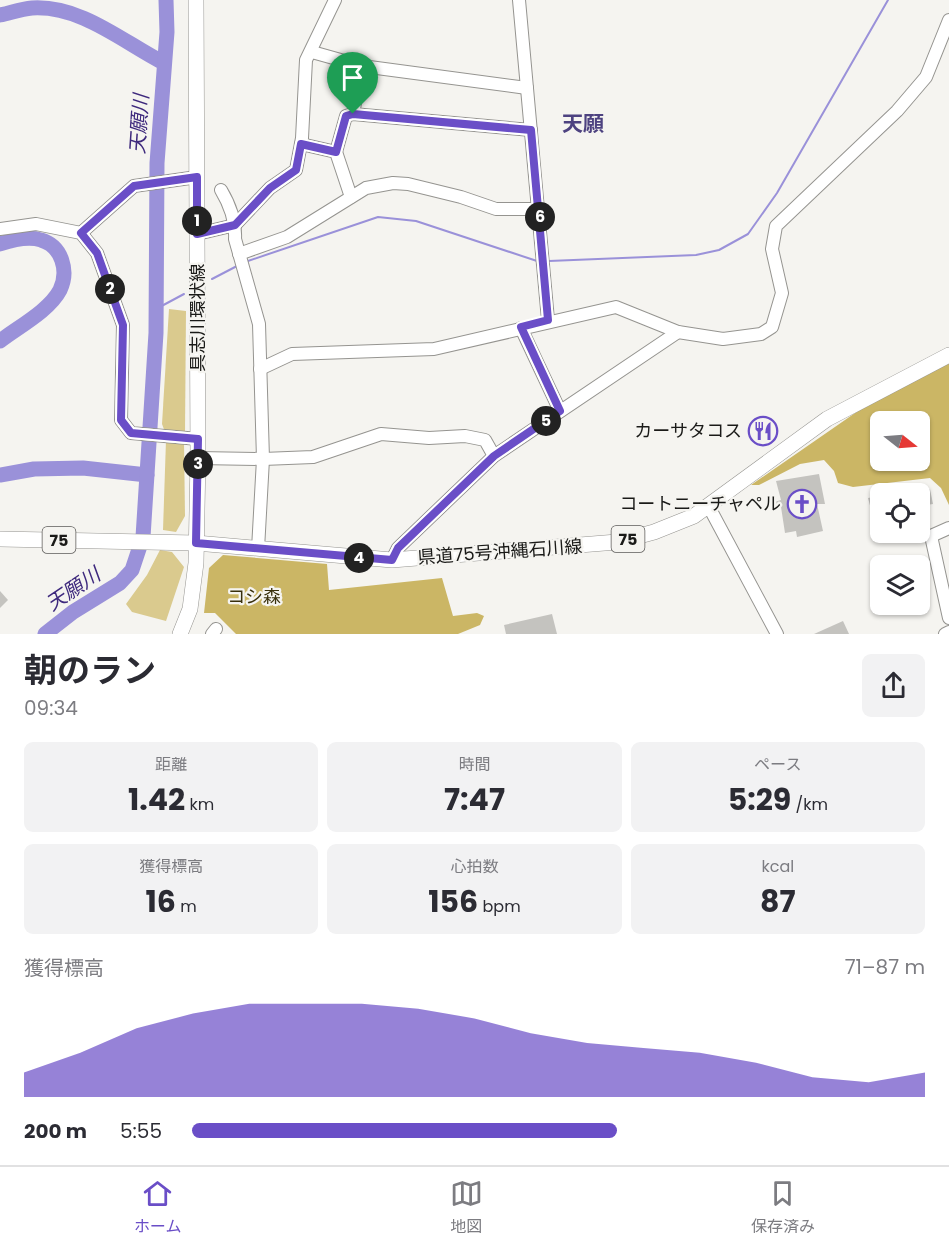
<!DOCTYPE html>
<html lang="ja">
<meta charset="utf-8">
<style>
body{margin:0;font-family:Poppins,"Noto Sans JP",sans-serif;background:#f2f2f3;color:#2b2b33;height:100vh;display:flex;flex-direction:column;font-size:22px;white-space:nowrap}
*{box-sizing:border-box;margin:0}
p{font-size:20px;color:#7c7c81}
.icon{flex:none;width:33px;height:33px;fill:none;stroke:currentColor;stroke-width:2;stroke-linecap:round;stroke-linejoin:round}
.map{position:relative;height:634px;overflow:hidden}
.drawer{display:flex;flex-direction:column;background:#fff;flex:1}
.drawer>*{flex:none}
.needle{width:39px;rotate:107deg}
.tools{position:absolute;left:870px;top:411px;display:grid;gap:12px}
.tools a{display:grid;place-items:center;width:60px;height:60px;border-radius:9px;background:#fff;box-shadow:0 2px 4px #0004;font-size:30px}
.pin{position:absolute;display:grid;place-items:center;width:51px;height:51px;color:#fff;margin:-62px -26px;border-radius:50% 50% 50% 0;rotate:-45deg;box-shadow:0 0 6px #0007}
.pin .icon{rotate:45deg}
.km{position:absolute;width:30px;height:30px;margin:-15px;border-radius:50%;background:#222;color:#fff;font-size:16px;line-height:30px;text-align:center}
.round{display:grid;place-items:center;flex:none;width:63px;height:63px;border-radius:9px;background:#f2f2f3}
.summary{display:flex;align-items:center;justify-content:space-between;height:102px;padding:0 24px}
h1{font-size:33px;font-weight:700;line-height:45px}
.metrics{display:grid;grid-template-columns:repeat(3,1fr);gap:9px;height:102px;padding:6px 24px}
.metrics div{display:grid;align-content:center;border-radius:9px;background:#f2f2f3;text-align:center}
.metrics b{font-size:30px;font-weight:700}
.metrics small{font-size:16px;font-weight:400}
.metrics p{font-size:16px}
.chart{height:168px;padding:12px 24px}
.chart p{display:flex;justify-content:space-between}
.chart svg{width:100%;height:108px;margin-top:6px;fill:#6a4ec7;opacity:.7}
ul{padding:0 24px;list-style:none;font-size:20px}
li{display:grid;grid-template-columns:96px 72px 1fr;align-items:center;height:45px}
li i{height:15px;border-radius:8px;background:#6a4ec7}
.menu{display:flex;justify-content:space-around;align-items:center;height:84px;border-top:2px solid #e1e1e2;background:#fff;font-size:16px;color:#7c7c81}
.menu a{display:grid;justify-items:center;gap:3px}
.menu .current{color:#6a4ec7}
.map>svg:first-child{display:block}
.green{fill:#daca8e}
.forest{fill:#cbb665;fill-rule:evenodd}
.lines{fill:none;stroke-linecap:round;stroke-linejoin:round}
.stream{stroke:#9a91d9;stroke-width:2}
.river{stroke:#9a91d9;stroke-width:15}
.building{fill:#c4c3bf}
.minor-casing{stroke:#959490;stroke-width:14}
.major-casing{stroke:#959490;stroke-width:16}
.minor{stroke:#fff;stroke-width:12}
.major{stroke:#fff;stroke-width:15}
.route-casing{stroke:#fff;stroke-width:12}
.route{stroke:#6a4ec7;stroke-width:8}
.labels{text-anchor:middle;stroke-width:4.5;stroke-linejoin:round;paint-order:stroke}
.shield{fill:#f5f4f0;stroke:#5c5b59;stroke-width:1.5}
.shield-label{font-size:16px;font-weight:bold;fill:#1a1a18}
.street-label{font-size:18px;fill:#1a1a18;stroke:#f5f4f0}
.poi-label{font-size:18px;fill:#1a1a18;stroke:#f5f4f0;text-anchor:end}
.park-label{font-size:18px;fill:#39300c;stroke:#f5f4f0}
.water-label{font-size:20px;font-style:italic;fill:#3e297d;stroke:#f5f4f0}
.quarter-label{font-size:21px;font-weight:bold;fill:#4d4280;stroke:#f5f4f0}
</style>
<div class="map">
<svg width="949" height="634" viewBox="0 0 949 634">
<rect width="100%" height="100%" fill="#f5f4f0"/>
<!-- green -->
<g class="green">
<polygon points="169,309 186,311 185,433 165,432 162,424"/>
<polygon points="166,440 184,441 185,516 176,532 163,530"/>
<polygon points="160,550 172,552 184,567 166,621 132,612 126,604 147,575"/>
</g>
<!-- forest -->
<g class="forest">
<path d="M949 363V505L941 488 930 478 853 487 838 483 834 471 824 460 800 464 759 485H751L858 411ZM880 422H920V460H880Z"/>
<polygon points="223,555 327,564 329,590 442,578 453,616 477,613 484,616 480,625 458,634 236,634 215,613 204,613 209,568"/>
</g>
<g class="lines">
<!-- stream -->
<g class="stream">
<polyline points="549,261 696,255 719,250 748,234 777,193 888,0"/>
<polyline points="245,262 378,217 416,221 537,261"/>
<polyline points="212,279 237,266"/>
<polyline points="156,309 184,294"/>
</g>
<!-- river -->
<g class="river">
<path d="M0 15C10 13 21 9 32 8 81 5 123 42 164 63"/>
<path d="M0 244C12 240 29 236 41 240 62 246 69 271 60 290 49 311 18 327 0 341"/>
<polyline points="0,475 34,469 83,468 147,475"/>
<polyline points="45,634 73,612 120,583 132,570 143,537 156,333 157,163 167,32 166,0"/>
</g>
</g>
<!-- building -->
<g class="building">
<polygon points="819,474 825,504 817,504 823,531 797,537 796,531 785,533 781,507 775,508 774,502 781,500 776,481"/>
<polygon points="930,489 933,504 920,506 920,491"/>
<polygon points="880,496 880,512 872,513 868,498"/>
<polygon points="0,591 8,600 0,608"/>
<polygon points="552,614 557,634 506,634 504,625"/>
<polygon points="843,621 849,634 814,634"/>
</g>
<g class="lines">
<!-- minor casing -->
<g class="minor-casing">
<g id="minor">
<polyline points="519,0 548,320"/>
<polyline points="312,52 362,66 527,88"/>
<polyline points="353,114 362,66"/>
<polyline points="301,144 336,152 351,197"/>
<polyline points="336,152 346,116 353,114 531,130"/>
<path d="M221 190C230 205 236 221 235 239L259 324 263 459 258 549"/>
<polyline points="0,229 36,224 81,233 97,253 123,325 121,420 131,433 198,439"/>
<polyline points="81,233 134,186 197,177"/>
<polyline points="197,234 235,225 270,188 296,170 302,138 306,60 335,0"/>
<polyline points="239,254 287,237 366,188 393,183 408,184 461,197 496,209 539,209"/>
<polyline points="521,328 560,411"/>
<polyline points="260,369 292,354 434,349 616,307 678,332 723,339 761,334 772,327 782,293 772,249 776,226 897,111 926,77 949,20"/>
<polyline points="198,458 263,459 313,457 381,434 429,438 465,436 485,440 494,456"/>
<polyline points="709,507 777,634"/>
<polyline points="949,528 931,536 949,618"/>
<polyline points="392,560 398,548 494,456 678,332"/>
<polyline points="212,634 216,629"/>
<polyline points="945,634 949,632"/>
</g>
</g>
<!-- major casing -->
<g class="major-casing">
<g id="major">
<polyline points="0,539 196,543 392,560 617,542 654,532 694,516 827,419 949,355"/>
<polyline points="180,634 190,609 196,563 198,458 196,0"/>
</g>
</g>
<!-- minor -->
<use href="#minor" class="minor"/>
<!-- major -->
<use href="#major" class="major"/>
</g>
<g class="lines">
<!-- route casing -->
<g class="route-casing">
<polygon id="route" points="353,114 531,130 548,320 521,327 560,411 494,456 398,548 392,560 196,543 198,439 131,433 121,420 123,325 97,253 81,233 134,186 197,177 197,234 235,225 270,188 296,170 301,144 336,152 346,116"/>
</g>
<!-- route -->
<use href="#route" class="route"/>
</g>
<!-- icons -->
<defs>
<g id="restaurant-ring" transform="scale(1.5)"><circle r="9.5" fill="#f5f4f0" stroke="#6a4ec7" stroke-width="1.5"/><path d="M-5-6h1v4h1v-4h1v4h1v-4h1v5L-1.5 .5V6h-2V.5L-5-1ZM5-6V6H3V1.5H1.5Q1.5-4 5-6Z" fill="#6a4ec7"/></g>
<g id="church-ring" transform="scale(1.5)"><circle r="9.5" fill="#f5f4f0" stroke="#6a4ec7" stroke-width="1.5"/><path d="M-1.2-6h2.4v3.5h3.3v2.4h-3.3V6h-2.4V-.1h-3.3v-2.4h3.3Z" fill="#6a4ec7"/></g>
</defs>
<g fill-rule="evenodd">
<use href="#restaurant-ring" x="763" y="431"/>
<use href="#church-ring" x="802" y="504"/>
</g>
<g class="labels">
<!-- shield labels -->
<g class="shield">
<rect x="611.5" y="526" width="33" height="26" rx="4.5"/>
<rect x="42.5" y="527" width="33" height="26" rx="4.5"/>
</g>
<g class="shield-label">
<text x="628" y="545">75</text>
<text x="59" y="546">75</text>
</g>
<!-- street labels -->
<g class="street-label">
<text transform="translate(198 318) rotate(-90)" y="6">具志川環状線</text>
<text transform="translate(500 552) rotate(-4)" y="6">県道75号沖縄石川線</text>
</g>
<!-- poi labels -->
<g class="poi-label">
<text x="742" y="437">カーサタコス</text>
<text x="781" y="510">コートニーチャペル</text>
</g>
<!-- park labels -->
<g class="park-label">
<text x="254" y="603">コシ森</text>
</g>
<!-- water labels -->
<g class="water-label">
<text transform="translate(139 124) rotate(-86)" y="7">天願川</text>
<text transform="translate(73 589) rotate(-34)" y="7">天願川</text>
</g>
<!-- quarter labels -->
<g class="quarter-label">
<text x="583" y="131">天願</text>
</g>
</g>
</svg>
<div class="tools">
<a><svg class="needle" viewBox="-14 -14 28 28"><path d="M0-13l5 13h-10z" fill="#e53935"/><path d="M0 13l5-13h-10z" fill="#7c7c81"/></svg></a>
<a><svg class="icon" aria-label="locate" viewBox="0 0 24 24"><circle cx="12" cy="12" r="6"/><path d="M12 2v4M12 18v4M2 12h4M18 12h4"/></svg></a>
<a><svg class="icon" aria-label="layers" viewBox="0 0 24 24"><path d="M12 4l9 5-9 5-9-5zM3 14l9 5 9-5"/></svg></a>
</div>
<div class="pin" style="left:353px;top:114px;background:#1e9e55"><svg class="icon" aria-label="arrive" viewBox="0 0 24 24"><path d="M6 21V4h12l-3 4 3 4H6"/></svg></div>
<b class="km" style="left:197px;top:221px">1</b>
<b class="km" style="left:110px;top:289px">2</b>
<b class="km" style="left:198px;top:464px">3</b>
<b class="km" style="left:359px;top:558px">4</b>
<b class="km" style="left:546px;top:421px">5</b>
<b class="km" style="left:540px;top:217px">6</b>
</div>
<section class="drawer">
<div class="summary"><div><h1>朝のラン</h1><p>09:34</p></div><a class="round"><svg class="icon" aria-label="share" viewBox="0 0 24 24"><path d="M12 15V3M7 8l5-5 5 5M5 13v7h14v-7"/></svg></a></div>
<div class="metrics">
<div><p>距離</p><b>1.42<small> km</small></b></div>
<div><p>時間</p><b>7:47</b></div>
<div><p>ペース</p><b>5:29<small> /km</small></b></div>
</div>
<div class="metrics">
<div><p>獲得標高</p><b>16<small> m</small></b></div>
<div><p>心拍数</p><b>156<small> bpm</small></b></div>
<div><p>kcal</p><b>87</b></div>
</div>
<div class="chart"><p><span>獲得標高</span>71–87 m</p>
<svg viewBox="0 0 160 44" preserveAspectRatio="none"><path d="M0 44V34L10 26L20 16L30 10L40 6L50 6L60 6L70 8L80 12L90 18L100 22L110 24L120 26L130 30L140 36L150 38L160 34V44z"/></svg>
</div>
<ul>
<li><b>200 m</b>5:55<i style="width:58%"></i></li>
</ul>
</section>
<nav class="menu">
<a class="current"><svg class="icon" aria-label="home" viewBox="0 0 24 24"><path d="M3 11l9-7 9 7M6 9v11h12V9"/></svg>ホーム</a>
<a><svg class="icon" aria-label="map" viewBox="0 0 24 24"><path d="M3 6l6-2 6 2 6-2v14l-6 2-6-2-6 2zM9 4v14M15 6v14"/></svg>地図</a>
<a><svg class="icon" aria-label="saved" viewBox="0 0 24 24"><path d="M7 4h10v16l-5-4-5 4z"/></svg>保存済み</a>
</nav>
